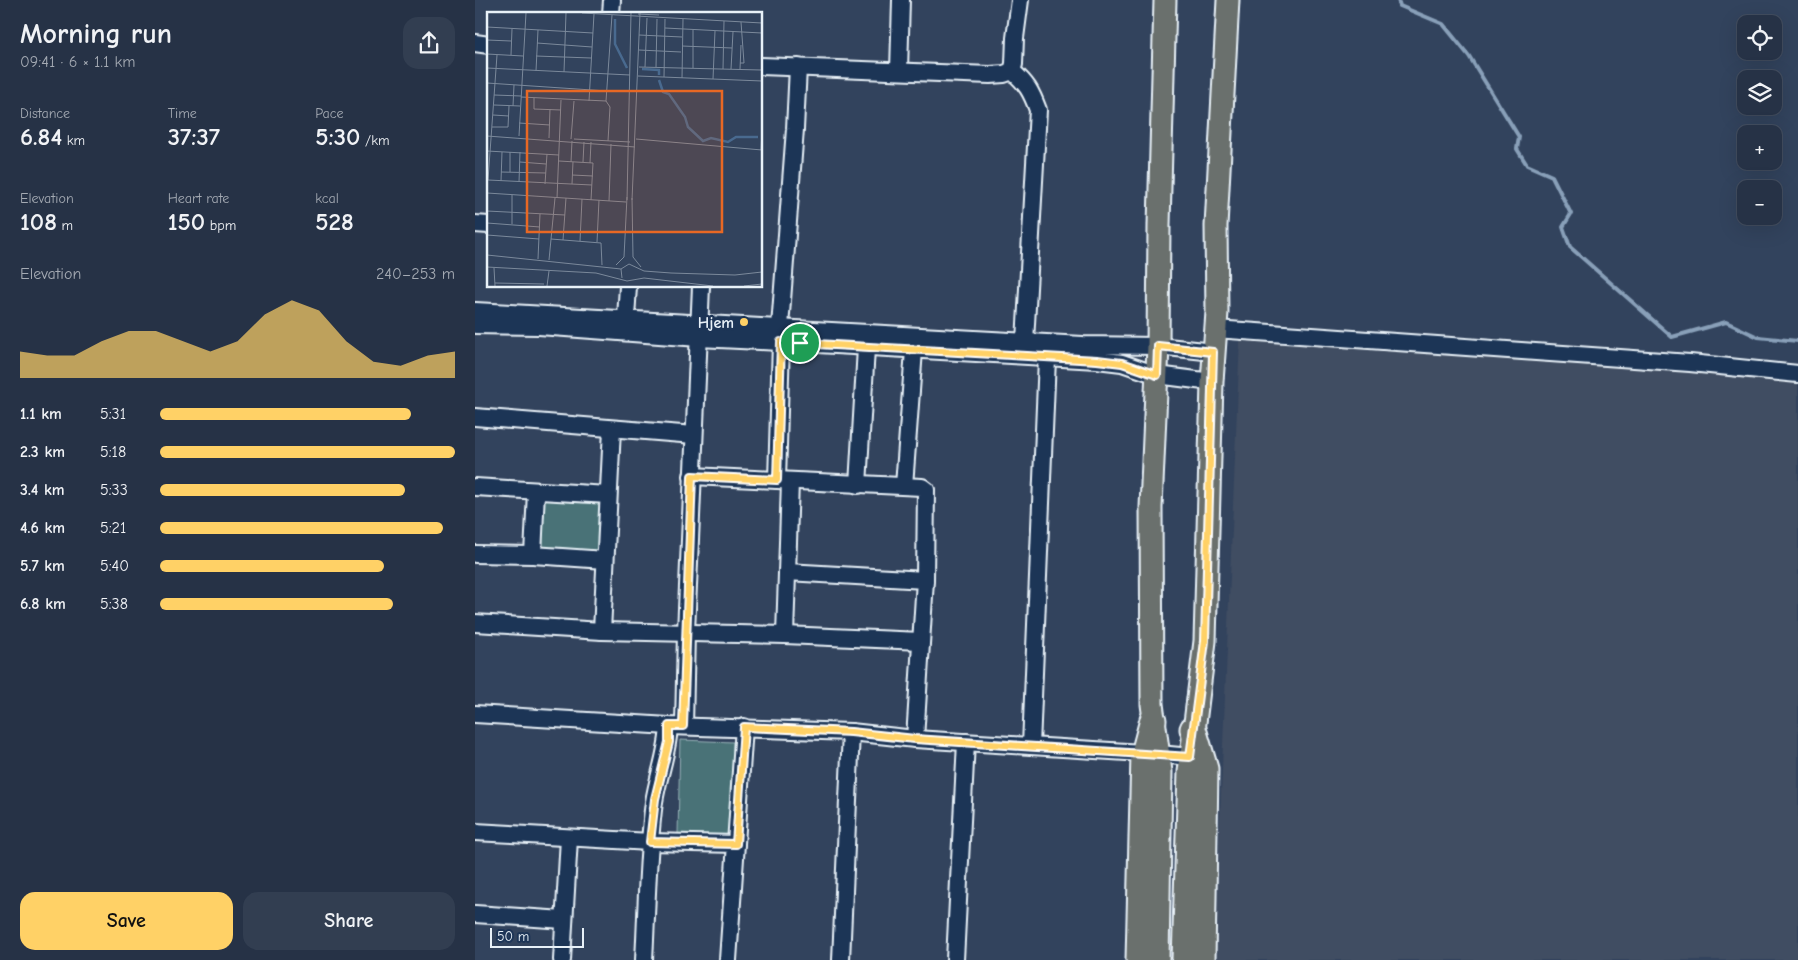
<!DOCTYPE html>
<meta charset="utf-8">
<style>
body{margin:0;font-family:"Comic Neue",sans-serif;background:#323e51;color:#f1f3f6;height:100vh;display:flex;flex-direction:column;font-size:19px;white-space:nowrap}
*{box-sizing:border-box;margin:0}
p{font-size:16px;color:#a4aab3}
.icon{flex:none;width:28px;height:28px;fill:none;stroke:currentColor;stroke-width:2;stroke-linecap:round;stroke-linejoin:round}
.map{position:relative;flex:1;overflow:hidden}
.drawer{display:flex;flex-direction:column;background:#263246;width:475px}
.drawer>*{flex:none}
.buttons{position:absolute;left:1262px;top:15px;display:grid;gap:10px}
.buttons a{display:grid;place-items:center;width:45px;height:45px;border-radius:10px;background:#263246;box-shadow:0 5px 20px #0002,0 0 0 1px #424d5f;font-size:25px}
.scale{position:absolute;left:15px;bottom:12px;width:94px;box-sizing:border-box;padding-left:5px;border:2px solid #e8f1f8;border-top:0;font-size:14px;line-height:18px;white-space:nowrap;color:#e8f1f8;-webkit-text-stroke:4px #1d3557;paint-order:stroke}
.pin{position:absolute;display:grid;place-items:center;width:42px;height:42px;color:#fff;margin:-21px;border:2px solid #fff;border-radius:50%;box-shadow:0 1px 5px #0007}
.round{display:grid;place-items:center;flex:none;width:52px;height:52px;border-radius:15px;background:#323e51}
.overview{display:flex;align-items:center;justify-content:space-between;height:85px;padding:0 20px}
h1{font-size:28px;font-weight:600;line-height:38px}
.metrics{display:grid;grid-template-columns:repeat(3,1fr);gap:8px;height:85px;padding:5px 20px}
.metrics div{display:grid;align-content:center}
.metrics b{font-size:25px;font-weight:600}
.metrics small{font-size:14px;font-weight:400}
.metrics p{font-size:14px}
.chart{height:140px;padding:10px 20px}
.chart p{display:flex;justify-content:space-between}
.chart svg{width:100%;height:90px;margin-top:5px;fill:#ffd166;opacity:.7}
.action{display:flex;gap:10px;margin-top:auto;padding:10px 20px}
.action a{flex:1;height:58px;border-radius:15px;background:#ffd166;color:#111;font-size:20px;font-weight:600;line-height:58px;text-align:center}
.action a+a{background:#323e51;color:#f1f3f6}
ul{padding:0 20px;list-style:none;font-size:16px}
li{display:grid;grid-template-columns:80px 60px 1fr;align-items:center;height:38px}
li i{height:12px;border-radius:6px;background:#ffd166}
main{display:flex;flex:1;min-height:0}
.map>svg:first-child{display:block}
.built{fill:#404d62}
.green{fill:#497277;stroke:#98b2b8}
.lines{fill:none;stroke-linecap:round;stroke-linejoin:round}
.stream{stroke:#89a0b9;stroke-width:4}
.minor-casing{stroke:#e8f1f8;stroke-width:20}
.major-casing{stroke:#e8f1f8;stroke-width:25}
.highway-casing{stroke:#e8f1f8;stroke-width:29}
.minor{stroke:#1d3557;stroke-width:16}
.major{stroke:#6b706d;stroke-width:21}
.highway{stroke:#6b706d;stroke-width:25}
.route-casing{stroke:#fff;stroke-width:10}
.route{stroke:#ffd166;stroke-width:6}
.poi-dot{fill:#ffd166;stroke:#1d3557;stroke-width:2}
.labels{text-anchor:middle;stroke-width:4.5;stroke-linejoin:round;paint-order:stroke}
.poi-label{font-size:16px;font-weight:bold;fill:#e8f1f8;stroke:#1d3557;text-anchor:end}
.inset-river{fill:none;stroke:#496a8f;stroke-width:2.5}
.inset-road{fill:none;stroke:#7b899b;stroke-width:1}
.view{fill:#e86824;fill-opacity:0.15;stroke:#e86824;stroke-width:2.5}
.inset-edge{fill:none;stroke:#e8f1f8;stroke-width:2.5}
</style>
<main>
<section class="drawer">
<div class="overview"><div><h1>Morning run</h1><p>09:41 · 6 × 1.1 km</p></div><a class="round"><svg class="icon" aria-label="share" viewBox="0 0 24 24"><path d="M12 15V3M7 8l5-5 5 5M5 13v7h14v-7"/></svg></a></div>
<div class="metrics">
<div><p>Distance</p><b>6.84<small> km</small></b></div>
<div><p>Time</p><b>37:37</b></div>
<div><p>Pace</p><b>5:30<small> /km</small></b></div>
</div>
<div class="metrics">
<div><p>Elevation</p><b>108<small> m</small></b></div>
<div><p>Heart rate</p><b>150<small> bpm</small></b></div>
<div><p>kcal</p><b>528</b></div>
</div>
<div class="chart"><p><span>Elevation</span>240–253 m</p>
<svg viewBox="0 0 160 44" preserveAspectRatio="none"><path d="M0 44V31L10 33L20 33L30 26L40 21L50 21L60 26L70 31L80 26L90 13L100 6L110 11L120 26L130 36L140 38L150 33L160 31V44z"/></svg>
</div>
<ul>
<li><b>1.1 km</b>5:31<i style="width:85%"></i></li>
<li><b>2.3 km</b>5:18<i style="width:100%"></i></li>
<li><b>3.4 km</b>5:33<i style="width:83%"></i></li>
<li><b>4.6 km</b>5:21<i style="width:96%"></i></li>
<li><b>5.7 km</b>5:40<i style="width:76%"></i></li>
<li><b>6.8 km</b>5:38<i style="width:79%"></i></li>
</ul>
<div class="action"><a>Save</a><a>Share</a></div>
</section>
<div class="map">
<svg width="1323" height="960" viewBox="0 0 1323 960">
<rect width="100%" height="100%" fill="#32435d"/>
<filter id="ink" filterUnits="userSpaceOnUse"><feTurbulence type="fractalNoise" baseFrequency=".02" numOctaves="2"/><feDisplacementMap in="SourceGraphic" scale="10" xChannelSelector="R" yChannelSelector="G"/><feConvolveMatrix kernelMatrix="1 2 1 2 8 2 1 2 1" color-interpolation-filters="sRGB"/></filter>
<g filter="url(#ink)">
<!-- built -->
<polygon class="built" points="765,338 1323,377 1323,960 739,960"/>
<!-- green -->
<g class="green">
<polygon points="65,493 130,496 127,552 62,549"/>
<polygon points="205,740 258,742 255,835 203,834"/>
</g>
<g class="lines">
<!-- stream -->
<polyline class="stream" points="923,0 925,6 968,24 994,56 1044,137 1042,149 1052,165 1077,176 1096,214 1088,227 1095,247 1197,337 1251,322 1283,337 1323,341"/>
<!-- minor casing -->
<g class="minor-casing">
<g id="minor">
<polyline points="136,14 137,0"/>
<polyline points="0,43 14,45"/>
<polyline points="286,66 515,75 529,74 537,71 539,64 540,38 545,0"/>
<polyline points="424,71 426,0"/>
<path d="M537 71C552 84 556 91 563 110L550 342"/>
<polyline points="0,224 14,225"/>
<polyline points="0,311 608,345 683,346 739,352"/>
<polyline points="151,318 153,286"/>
<polyline points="0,325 64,326 224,338 325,343 622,360 647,363 682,375 737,382"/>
<polyline points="305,327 320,129 323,67"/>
<polyline points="740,329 1215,363 1323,374"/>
<polyline points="0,417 219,435"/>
<polyline points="217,476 447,487 451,490 450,580 440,739"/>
<polyline points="302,480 306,342"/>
<polyline points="383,485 391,348"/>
<polyline points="429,486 439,350"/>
<polyline points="0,487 133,495"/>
<polyline points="0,554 58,555 130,560"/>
<polyline points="58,555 61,491"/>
<polyline points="312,572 450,580"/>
<polyline points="0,623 127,631 310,635 446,641"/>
<polyline points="127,631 137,429"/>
<polyline points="310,635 315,481"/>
<polyline points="0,714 194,726 376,732 440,739 684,754 726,758"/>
<polyline points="209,726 211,632 226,286"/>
<polyline points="556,746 572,358"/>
<polyline points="0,832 175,842 261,844"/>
<polyline points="0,914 89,920"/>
<polyline points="87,960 94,838"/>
<path d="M169 960C172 907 172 854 179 802 183 776 193 752 194 726"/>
<polyline points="253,960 269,727"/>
<polyline points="366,960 376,732"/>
<polyline points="480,960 491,742"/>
</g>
</g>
<!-- major casing -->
<g class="major-casing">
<g id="major">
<polyline points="683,960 686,772 677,704 676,507 683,346 684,225 690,0"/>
<polyline points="708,960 714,772 730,641 737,382 742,312 741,226 753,0"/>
</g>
</g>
<!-- highway casing -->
<g class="highway-casing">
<g id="highway">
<polyline points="718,729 730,769 727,960"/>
<polyline points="664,960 669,754 678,720"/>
</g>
</g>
<!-- minor -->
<use href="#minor" class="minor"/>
<!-- major -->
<use href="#major" class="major"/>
<!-- highway -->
<use href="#highway" class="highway"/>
</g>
</g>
<g class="lines" filter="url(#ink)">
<!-- route casing -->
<g class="route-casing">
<polygon id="route" points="306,342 622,360 647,363 682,375 683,346 738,352 730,641 715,757 440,739 376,732 269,727 261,844 175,842 180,799 194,742 194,726 208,726 217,476 302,480"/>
</g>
<!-- route -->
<use href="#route" class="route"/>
</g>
<!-- markers -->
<circle class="poi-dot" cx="269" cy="322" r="5"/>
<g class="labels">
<!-- poi labels -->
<g class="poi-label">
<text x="259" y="328">Hjem</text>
</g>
</g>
<!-- overview -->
<g transform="translate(12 12)">
<rect width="275" height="275" fill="#32435d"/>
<path class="inset-river" d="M128 7V32L140 56M155 57 172 58V63M172 68 176 80 182 82 198 105 201 115 216 129 224 126 241 130 249 125H271"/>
<path class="inset-road" d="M95 1 275 11M151 2 172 3M0 15 106 21M178 16 275 21M152 23 195 25M0 28 24 29M50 31 105 35M195 34 245 36M152 38 194 40M0 42 36 44M24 43 25 17M49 44 104 46M253 51H257L254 10M152 55 274 58M158 55 160 6M169 55 170 7M0 56 143 63M206 56V18M236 57 237 9M244 57 246 20M253 57 254 33M49 59 51 18M77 60 79 1M151 64 275 69M177 65 178 7M195 66 196 7M226 67 228 19M0 71 120 79M7 83 34 84M34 85 119 89M47 86V97L74 98M102 89 107 2M7 93 33 94M26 94 27 73M6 103 22 104M32 111 63 113M5 115H21L22 94M0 124 148 135M32 124 39 1M62 126 63 97M84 127 87 89M87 127 143 130M149 127 275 138M121 129 123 95 119 89 125 3M274 138 275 117M0 139 72 143M72 149 106 151 104 188M33 150 59 152M84 150 85 129M96 150 97 130M103 151 104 130M14 160 59 161M23 160V140M85 163 106 164M1 168 10 43M1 168 105 173M14 169 15 140M32 170 33 140M58 172 60 142M85 172 86 150M0 181 139 190M25 183V212M70 186 74 88M145 186 146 245 154 255M140 188 144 1M145 188 153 1M122 189 124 132M0 199 78 203M0 211 53 215M0 223 52 227M64 227 114 231 115 253M76 228 79 186M93 229 95 187M110 230 112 188M0 243 134 257M51 247 53 202M62 248 68 186M129 253 137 245 140 185M0 255 109 261 140 269 157 266 226 274M7 256 8 274M135 266 134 257 142 252 157 259 184 261 248 263 275 260M8 271 57 272M60 274 62 259M257 274 275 272"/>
<path class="view" d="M40 79H235V220H40Z"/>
<rect width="275" height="275" class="inset-edge"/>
</g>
</svg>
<div class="buttons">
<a><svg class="icon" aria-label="locate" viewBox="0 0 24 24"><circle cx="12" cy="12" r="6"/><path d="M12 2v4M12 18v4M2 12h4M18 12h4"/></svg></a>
<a><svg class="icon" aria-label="layers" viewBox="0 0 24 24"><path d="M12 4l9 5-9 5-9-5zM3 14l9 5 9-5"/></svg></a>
<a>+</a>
<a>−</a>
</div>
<div class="scale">50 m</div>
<div class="pin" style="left:325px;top:343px;background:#1e9e55"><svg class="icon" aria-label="arrive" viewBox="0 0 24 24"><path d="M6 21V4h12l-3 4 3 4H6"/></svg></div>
</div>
</main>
